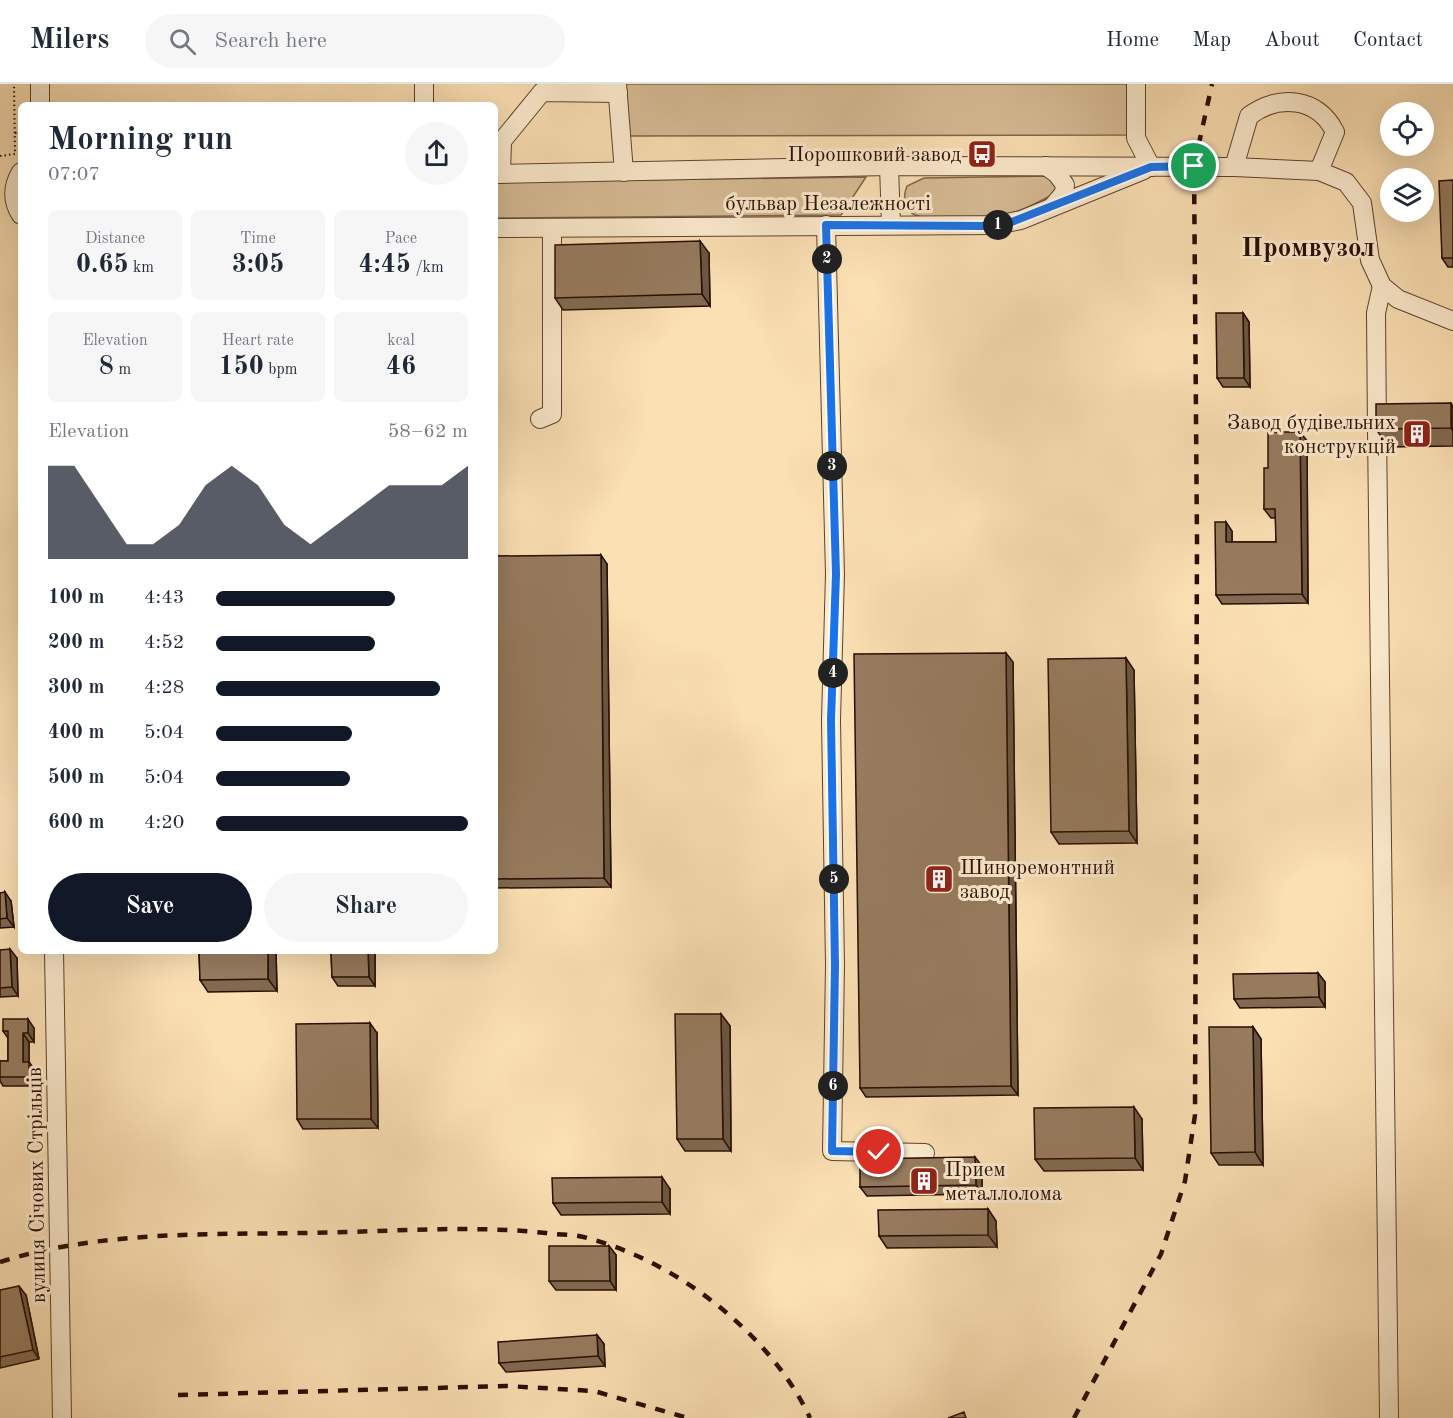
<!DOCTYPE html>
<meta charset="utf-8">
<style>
body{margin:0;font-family:"Old Standard TT",serif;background:#f6f6f7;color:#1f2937;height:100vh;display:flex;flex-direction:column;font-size:22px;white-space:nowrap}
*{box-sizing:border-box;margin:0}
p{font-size:20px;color:#747a83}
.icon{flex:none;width:33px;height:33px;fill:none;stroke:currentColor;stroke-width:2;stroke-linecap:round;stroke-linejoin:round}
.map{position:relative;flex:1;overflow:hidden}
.details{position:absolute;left:18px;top:18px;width:480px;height:852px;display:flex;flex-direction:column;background:#fff;border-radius:9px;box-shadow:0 6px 24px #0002}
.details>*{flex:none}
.buttons{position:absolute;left:1380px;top:18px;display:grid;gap:12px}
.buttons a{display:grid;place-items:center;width:54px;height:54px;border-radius:50%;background:#fff;box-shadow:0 6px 24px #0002;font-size:30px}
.pin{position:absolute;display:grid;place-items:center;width:51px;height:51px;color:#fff;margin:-26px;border:3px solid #fff;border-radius:50%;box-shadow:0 2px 6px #0007}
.km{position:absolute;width:30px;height:30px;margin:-15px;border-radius:50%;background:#222;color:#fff;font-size:16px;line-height:30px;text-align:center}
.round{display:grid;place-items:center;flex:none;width:63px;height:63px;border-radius:32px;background:#f6f6f7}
.head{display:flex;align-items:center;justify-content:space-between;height:102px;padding:0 30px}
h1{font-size:33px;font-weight:600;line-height:45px}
.figures{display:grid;grid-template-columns:repeat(3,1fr);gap:9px;height:102px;padding:6px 30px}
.figures div{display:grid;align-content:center;border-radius:9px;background:#f6f6f7;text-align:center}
.figures b{font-size:26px;font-weight:600}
.figures small{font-size:16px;font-weight:400}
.figures p{font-size:16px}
.chart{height:168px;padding:12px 30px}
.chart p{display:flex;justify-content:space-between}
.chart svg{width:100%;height:108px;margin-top:6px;fill:#111827;opacity:.7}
.button{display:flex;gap:12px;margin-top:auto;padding:12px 30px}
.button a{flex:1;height:69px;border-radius:36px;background:#111827;color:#fff;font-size:24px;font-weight:600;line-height:69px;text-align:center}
.button a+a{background:#f6f6f7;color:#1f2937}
ul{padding:0 30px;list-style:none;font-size:20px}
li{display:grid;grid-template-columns:96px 72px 1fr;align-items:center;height:45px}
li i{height:15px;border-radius:8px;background:#111827}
header{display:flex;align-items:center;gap:36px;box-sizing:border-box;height:84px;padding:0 30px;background:#fff;border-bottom:2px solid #e0e1e3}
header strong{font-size:28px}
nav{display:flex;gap:33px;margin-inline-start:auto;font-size:21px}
.search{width:420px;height:54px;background:#f6f6f7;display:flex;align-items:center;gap:15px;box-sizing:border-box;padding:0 21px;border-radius:33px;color:#747a83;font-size:22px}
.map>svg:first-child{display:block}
.green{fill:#d7bc95;stroke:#80654a;stroke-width:1.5}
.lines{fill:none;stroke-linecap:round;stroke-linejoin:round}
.minor-casing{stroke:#5e422d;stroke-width:20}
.path{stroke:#290e00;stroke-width:2;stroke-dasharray:1.5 3;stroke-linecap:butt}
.minor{stroke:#fcebce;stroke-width:18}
.rail{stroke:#290e00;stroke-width:4.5;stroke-dasharray:10 10;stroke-linecap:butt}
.wall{fill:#816a51;stroke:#290e00;stroke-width:1.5}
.shaded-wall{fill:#695642;stroke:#290e00;stroke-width:1.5}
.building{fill:#967b5e;stroke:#290e00;stroke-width:1.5}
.route-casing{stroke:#fff;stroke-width:12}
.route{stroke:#1a73e8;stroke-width:8}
.labels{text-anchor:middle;stroke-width:6;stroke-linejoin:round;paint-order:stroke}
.poi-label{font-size:21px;fill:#290e00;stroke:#fcebce;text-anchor:end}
.street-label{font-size:21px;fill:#290e00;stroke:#fcebce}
.district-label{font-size:27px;font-weight:bold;fill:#290e00;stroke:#fcebce}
</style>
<header>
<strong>Milers</strong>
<div class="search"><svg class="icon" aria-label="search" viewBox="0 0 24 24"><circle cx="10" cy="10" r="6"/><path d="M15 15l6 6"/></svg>Search here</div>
<nav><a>Home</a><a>Map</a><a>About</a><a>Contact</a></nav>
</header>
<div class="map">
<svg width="1453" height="1334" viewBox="0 0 1453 1334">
<rect width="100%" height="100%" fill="#fbe0b4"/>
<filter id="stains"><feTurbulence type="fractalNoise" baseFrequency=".00333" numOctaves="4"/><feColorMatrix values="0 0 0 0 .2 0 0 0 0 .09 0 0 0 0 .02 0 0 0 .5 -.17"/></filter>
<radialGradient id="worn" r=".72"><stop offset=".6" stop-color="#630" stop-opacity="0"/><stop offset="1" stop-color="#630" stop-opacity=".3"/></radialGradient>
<!-- green -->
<g class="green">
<polygon points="624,0 1133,0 1133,51 627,52"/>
<path d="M1051 92 1056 95 1057 108C1043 116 1029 124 1015 128 998 133 927 138 913 130 903 124 903 112 907 102L924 94Z"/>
<polygon points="866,93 841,131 495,134 495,98"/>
</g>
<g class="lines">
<!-- minor casing -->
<g class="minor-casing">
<g id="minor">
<polyline points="40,0 40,21"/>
<polyline points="424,0 424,21"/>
<polyline points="617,0 624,88"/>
<polyline points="1136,0 1136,54 1151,83"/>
<polyline points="889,82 891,140"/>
<polyline points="1046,82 1057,90 1065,101 1064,109 1053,122"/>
<path d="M1234 83 1249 32C1278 10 1318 13 1335 48L1319 87"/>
<path d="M21 88C12 103 12 117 21 131"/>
<polyline points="495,90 889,82 1234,83 1319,87 1346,98 1362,119 1370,176 1382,202 1398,215 1453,237"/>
<polyline points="501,90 502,57 542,8 618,9"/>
<polyline points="826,141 835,490 831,636 835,881 832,1067 925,1069"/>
<polyline points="495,144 996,141 1021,136 1144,86"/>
<polyline points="1382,202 1376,229 1377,347 1389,1334"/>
<polyline points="540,335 552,330 552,144"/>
<polyline points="54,867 62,1334"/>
</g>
</g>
<!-- path -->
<g class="path">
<polyline points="15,49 21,49"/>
<polyline points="0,72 15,70 14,0"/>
</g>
<!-- minor -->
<use href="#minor" class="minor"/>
<!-- rail -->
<g class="rail">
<path d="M0 1178C111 1143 232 1152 347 1148 413 1146 480 1142 546 1149 559 1151 574 1150 587 1154 676 1177 771 1250 810 1334"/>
<polyline points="178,1311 507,1302 594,1307 688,1334"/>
<polyline points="1074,1334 1161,1170 1185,1097 1195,1031 1197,458 1194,82 1212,0"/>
</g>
</g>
<!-- wall -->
<g class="wall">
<polygon points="1453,96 1453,183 1448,183 1442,174"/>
<polygon points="709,169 710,222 563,226 555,214"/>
<polygon points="1243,229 1249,238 1250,303 1223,303 1217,294"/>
<polygon points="1451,319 1453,323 1453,362 1388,363 1376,345"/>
<polygon points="1300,348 1307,357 1308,519 1222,520 1216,511 1232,447 1232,458 1276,458 1276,434 1271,434 1264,425 1268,384"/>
<polygon points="495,472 607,480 611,803 495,804"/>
<polygon points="1013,578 1018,1011 866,1013 860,1004"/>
<polygon points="1134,586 1137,759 1059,760 1051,748"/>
<polygon points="0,809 11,817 14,843 0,844"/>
<polygon points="0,866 17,874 18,912 0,913"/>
<polygon points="199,867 276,867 277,907 208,908 200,896"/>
<polygon points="331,867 375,867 375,902 338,902 332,893"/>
<polygon points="1318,889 1325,898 1325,923 1240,924 1234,915"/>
<polygon points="721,930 730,942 731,1067 685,1067 677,1055"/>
<polygon points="1253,943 1261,955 1263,1081 1219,1081 1211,1069"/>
<polygon points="34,944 34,958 29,958 29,978 35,987 35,1002 3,1002 0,997 0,977 8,977 8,954 3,947"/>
<polygon points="377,949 378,1044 303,1045 297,1035"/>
<polygon points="1142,1035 1143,1086 1044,1087 1035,1075"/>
<polygon points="982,1082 982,1110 867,1112 860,1103"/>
<polygon points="670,1105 670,1130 561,1131 553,1119"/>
<polygon points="988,1125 996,1137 997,1163 887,1164 879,1152"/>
<polygon points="609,1162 616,1171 616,1206 556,1206 549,1197"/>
<polygon points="0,1206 26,1211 39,1275 0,1284"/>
<polygon points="597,1251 604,1260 605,1282 506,1288 499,1279"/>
</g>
<!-- shaded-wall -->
<g class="shaded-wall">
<polygon points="700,157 709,169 710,222 702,210"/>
<polygon points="1243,229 1249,238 1250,303 1244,294"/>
<polygon points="1451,319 1453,323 1453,347 1451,344"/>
<polygon points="1300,348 1307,357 1308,519 1302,510"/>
<polygon points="1226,438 1232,447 1232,467 1226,458"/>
<polygon points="601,471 607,480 611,803 604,794"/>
<polygon points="1006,569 1013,578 1018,1011 1011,1002"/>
<polygon points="1126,574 1134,586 1137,759 1129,747"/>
<polygon points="5,808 11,817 14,843 7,834"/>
<polygon points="10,865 17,874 18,912 12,903"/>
<polygon points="268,867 276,867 277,907 268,895"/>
<polygon points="368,867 375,867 375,902 369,893"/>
<polygon points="1318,889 1325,898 1325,923 1319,913"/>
<polygon points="721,930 730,942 731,1067 723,1055"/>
<polygon points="28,935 34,944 34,958 28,949"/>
<polygon points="370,939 377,949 378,1044 371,1035"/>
<polygon points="1253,943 1261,955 1263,1081 1255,1068"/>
<polygon points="23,949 29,958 29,978 35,987 35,1002 29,993 23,978"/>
<polygon points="1134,1023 1142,1035 1143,1086 1135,1074"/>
<polygon points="975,1073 982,1082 982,1110 976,1101"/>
<polygon points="662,1093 670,1105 670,1130 662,1118"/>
<polygon points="988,1125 996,1137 997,1163 988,1151"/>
<polygon points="609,1162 616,1171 616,1206 610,1197"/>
<polygon points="19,1202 26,1211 39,1275 33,1266"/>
<polygon points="597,1251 604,1260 605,1282 598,1272"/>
</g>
<!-- building -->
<g class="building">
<polygon points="1453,96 1453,174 1442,174 1439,97"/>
<polygon points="700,157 702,210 555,214 555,161"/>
<polygon points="1216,229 1243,229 1244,294 1217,294"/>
<polygon points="1451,319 1451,344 1376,345 1376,320"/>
<polygon points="1268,348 1300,348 1302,510 1216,511 1215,438 1226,438 1226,458 1276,458 1275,425 1264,425 1264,384 1268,384"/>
<polygon points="601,471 604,794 495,795 495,472"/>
<polygon points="1006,569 1011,1002 860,1004 854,570"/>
<polygon points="1126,574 1129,747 1051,748 1048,575"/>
<polygon points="5,808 7,834 0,835 0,809"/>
<polygon points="10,865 12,903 0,904 0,866"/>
<polygon points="199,867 268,867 268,895 200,896"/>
<polygon points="331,867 368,867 369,893 332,893"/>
<polygon points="1318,889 1319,913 1234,915 1233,890"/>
<polygon points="675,930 721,930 723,1055 677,1055"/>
<polygon points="3,935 28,935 28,949 23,949 23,978 29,978 29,993 0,993 0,977 8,977 8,947 3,947"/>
<polygon points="370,939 371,1035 297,1035 296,940"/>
<polygon points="1209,943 1253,943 1255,1068 1211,1069"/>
<polygon points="1134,1023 1135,1074 1035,1075 1034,1024"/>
<polygon points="975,1073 976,1101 860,1103 860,1075"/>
<polygon points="662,1093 662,1118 553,1119 552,1094"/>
<polygon points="988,1125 988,1151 879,1152 878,1126"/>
<polygon points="549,1162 609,1162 610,1197 549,1197"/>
<polygon points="19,1202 33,1266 0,1273 0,1206"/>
<polygon points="597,1251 598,1272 499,1279 498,1258"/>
<polygon points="964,1328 966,1334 948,1334"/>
</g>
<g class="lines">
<!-- route casing -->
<g class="route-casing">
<polyline id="route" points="879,1068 832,1067 835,881 831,636 836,490 826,141 982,142 1009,139 1151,83 1194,82"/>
</g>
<!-- route -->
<use href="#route" class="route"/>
</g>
<!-- icons -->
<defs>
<g id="bus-square" transform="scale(1.5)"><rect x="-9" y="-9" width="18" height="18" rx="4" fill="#8f2418" stroke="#fcebce"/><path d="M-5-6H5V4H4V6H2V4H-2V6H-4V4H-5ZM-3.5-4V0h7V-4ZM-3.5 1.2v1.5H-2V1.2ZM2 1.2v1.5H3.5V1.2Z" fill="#fff"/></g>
<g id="building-square" transform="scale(1.5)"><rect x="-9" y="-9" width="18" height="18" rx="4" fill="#8f2418" stroke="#fcebce"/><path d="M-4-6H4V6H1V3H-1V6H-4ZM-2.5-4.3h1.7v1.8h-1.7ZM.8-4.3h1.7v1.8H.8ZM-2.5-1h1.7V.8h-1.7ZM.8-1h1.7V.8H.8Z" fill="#fff"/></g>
</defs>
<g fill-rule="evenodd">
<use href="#bus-square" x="982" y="70"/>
<use href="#building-square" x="1417" y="350"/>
<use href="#building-square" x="939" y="795"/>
<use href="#building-square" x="924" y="1097"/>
</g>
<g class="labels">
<!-- poi labels -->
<g class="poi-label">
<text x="961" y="77">Порошковий завод</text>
<text x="1396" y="345">Завод будівельних<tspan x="1396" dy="24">конструкцій</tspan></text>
<text x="960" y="790" text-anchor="start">Шиноремонтний<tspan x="960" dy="24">завод</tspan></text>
<text x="945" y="1092" text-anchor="start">Прием<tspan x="945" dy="24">металлолома</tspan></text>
</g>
<!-- street labels -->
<g class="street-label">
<text x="828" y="126">бульвар Незалежності</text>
<text transform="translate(36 1101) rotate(-91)" y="7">вулиця Січових Стрільців</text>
</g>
<!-- district labels -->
<g class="district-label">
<text x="1308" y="172">Промвузол</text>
</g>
</g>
<rect width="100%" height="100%" filter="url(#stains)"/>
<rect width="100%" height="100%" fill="url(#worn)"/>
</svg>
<div class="buttons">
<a><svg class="icon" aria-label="locate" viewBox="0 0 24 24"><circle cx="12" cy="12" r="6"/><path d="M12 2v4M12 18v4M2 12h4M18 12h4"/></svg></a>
<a><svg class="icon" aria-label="layers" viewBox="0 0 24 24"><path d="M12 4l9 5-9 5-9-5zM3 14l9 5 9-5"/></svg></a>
</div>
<div class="pin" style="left:1194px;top:82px;background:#1e9e55"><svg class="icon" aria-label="arrive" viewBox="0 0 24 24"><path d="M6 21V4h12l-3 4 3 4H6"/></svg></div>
<div class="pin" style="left:879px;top:1068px;background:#d93025"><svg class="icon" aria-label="check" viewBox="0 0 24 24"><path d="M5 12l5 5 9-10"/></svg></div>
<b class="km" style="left:998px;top:141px">1</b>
<b class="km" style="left:827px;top:175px">2</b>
<b class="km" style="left:832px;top:382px">3</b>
<b class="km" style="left:833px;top:589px">4</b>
<b class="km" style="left:834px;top:795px">5</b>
<b class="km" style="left:833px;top:1002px">6</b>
<section class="details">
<div class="head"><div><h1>Morning run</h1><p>07:07</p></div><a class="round"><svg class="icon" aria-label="share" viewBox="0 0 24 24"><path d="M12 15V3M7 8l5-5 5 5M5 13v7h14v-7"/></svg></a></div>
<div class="figures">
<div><p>Distance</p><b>0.65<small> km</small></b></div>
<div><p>Time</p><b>3:05</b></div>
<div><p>Pace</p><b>4:45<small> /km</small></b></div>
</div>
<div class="figures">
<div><p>Elevation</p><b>8<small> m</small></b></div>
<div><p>Heart rate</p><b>150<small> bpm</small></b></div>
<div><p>kcal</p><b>46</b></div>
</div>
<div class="chart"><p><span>Elevation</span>58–62 m</p>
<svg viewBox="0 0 160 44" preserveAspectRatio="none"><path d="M0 44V6L10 6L20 22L30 38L40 38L50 30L60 14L70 6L80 14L90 30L100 38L110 30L120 22L130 14L140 14L150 14L160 6V44z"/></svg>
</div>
<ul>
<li><b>100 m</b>4:43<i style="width:71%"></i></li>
<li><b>200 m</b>4:52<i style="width:63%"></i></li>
<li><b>300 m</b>4:28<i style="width:89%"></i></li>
<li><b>400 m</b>5:04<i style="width:54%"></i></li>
<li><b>500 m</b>5:04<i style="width:53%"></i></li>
<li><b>600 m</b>4:20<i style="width:100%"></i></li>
</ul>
<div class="button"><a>Save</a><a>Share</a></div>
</section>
</div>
